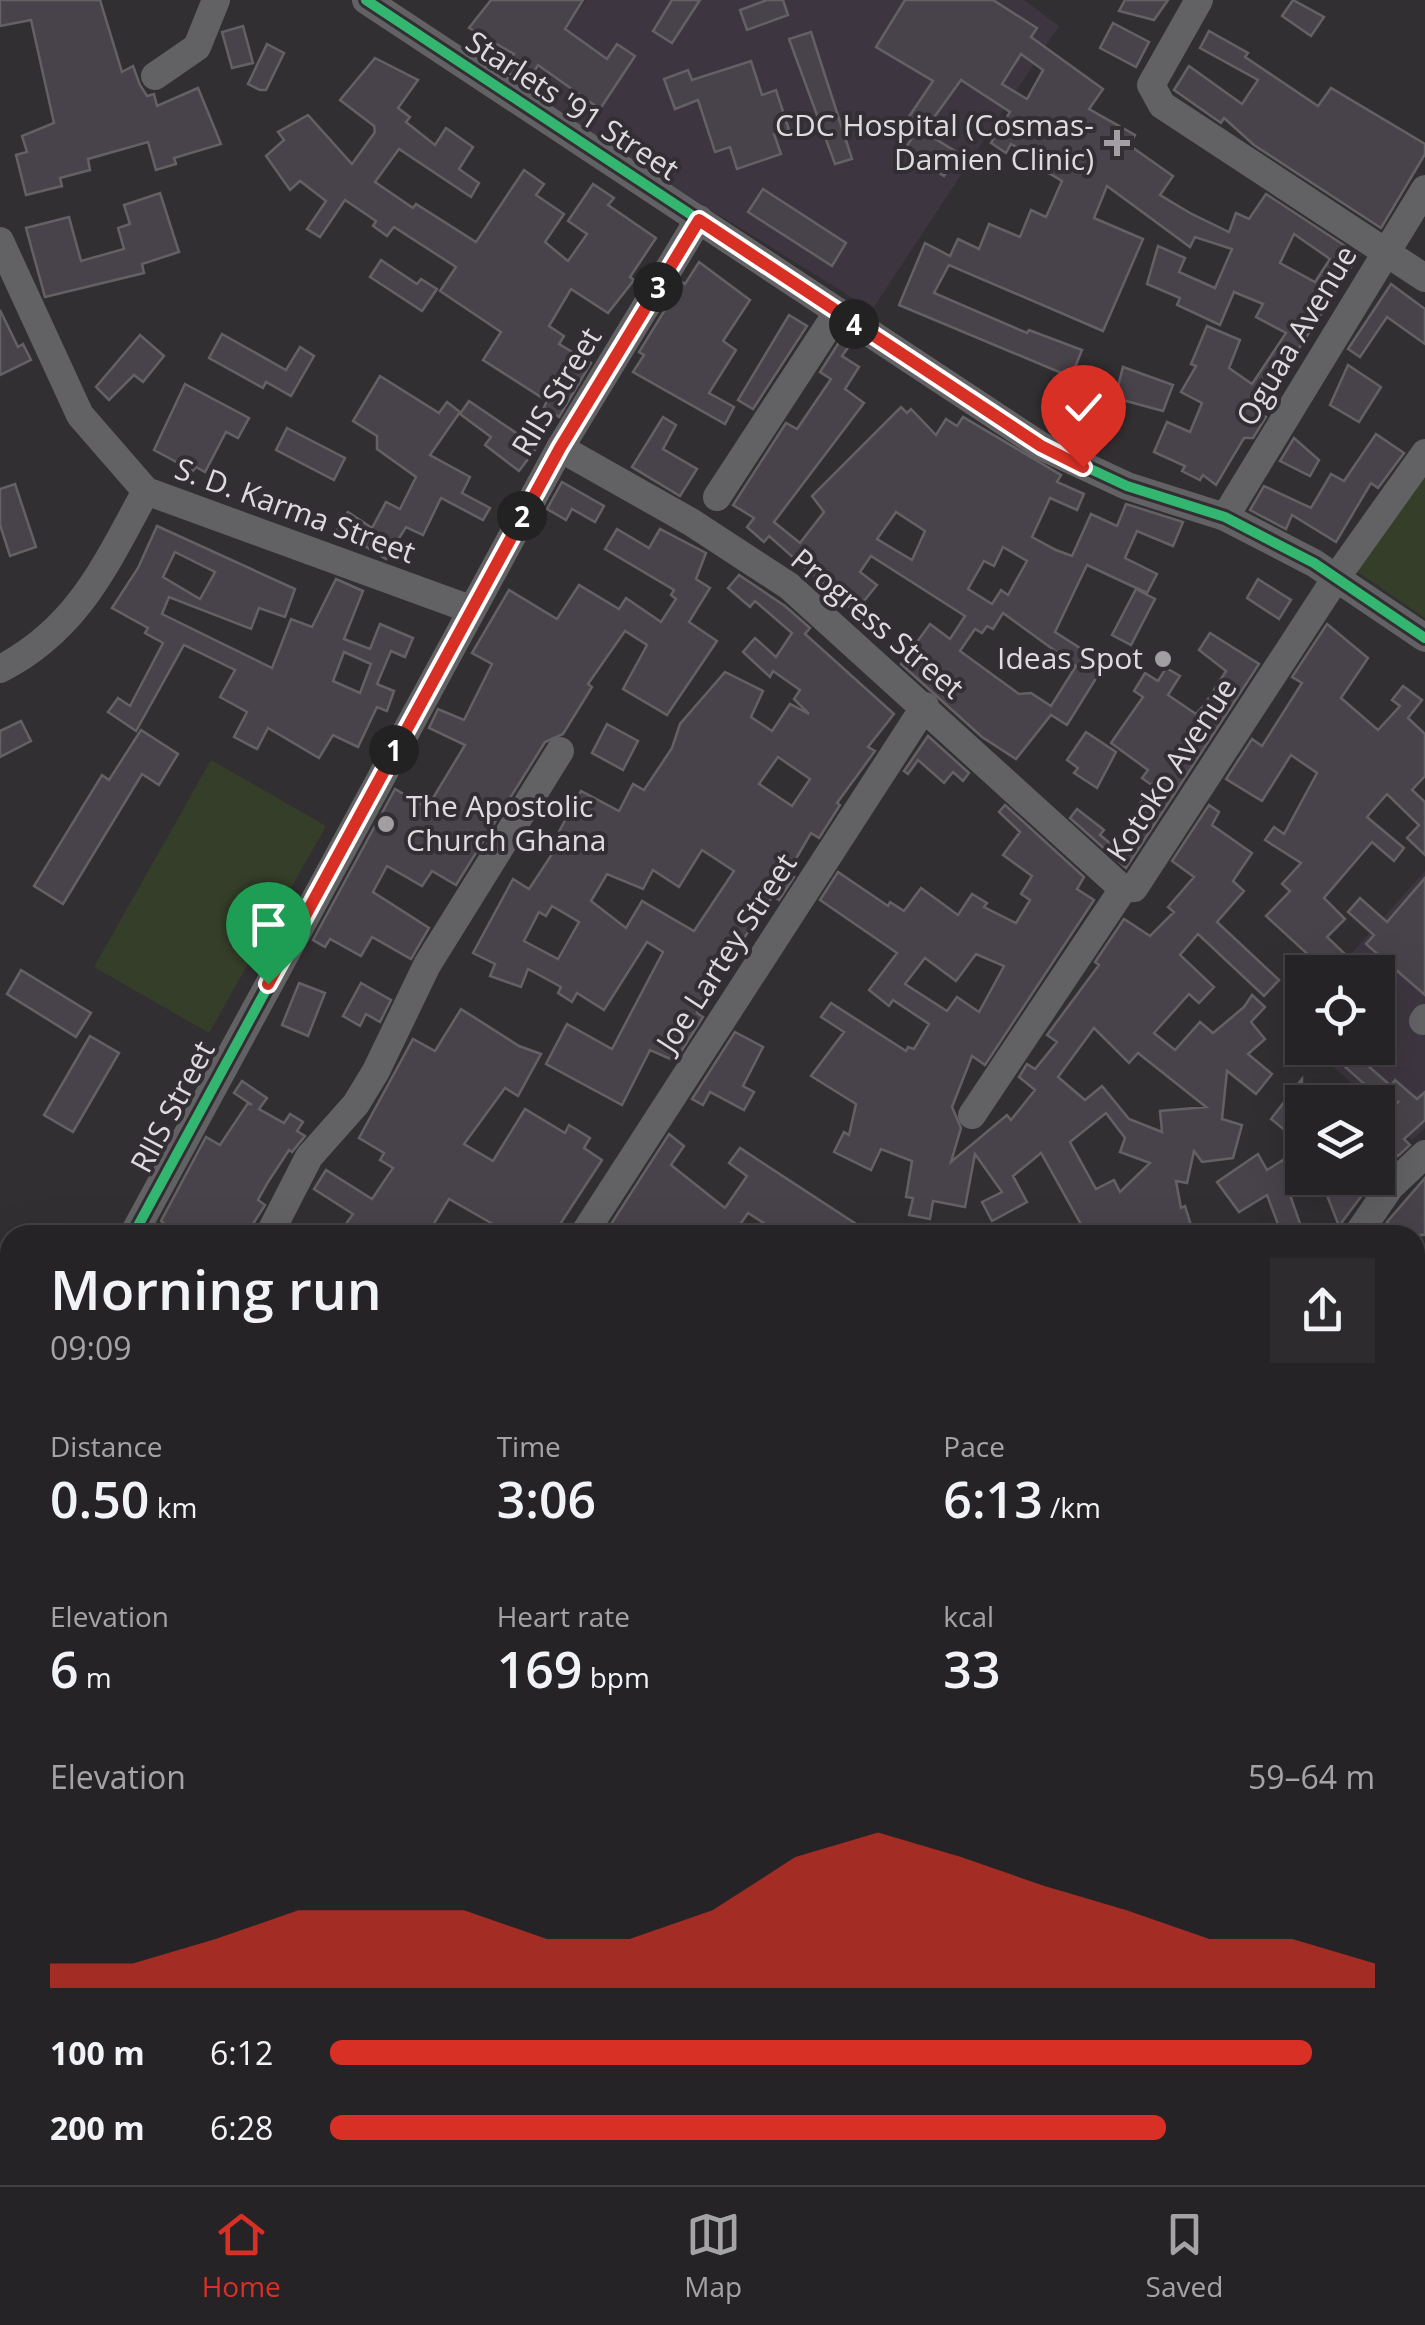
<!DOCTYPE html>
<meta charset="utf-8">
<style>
body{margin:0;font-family:"Open Sans",sans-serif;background:#2e2b2e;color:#f1f3f6;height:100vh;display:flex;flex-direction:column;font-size:38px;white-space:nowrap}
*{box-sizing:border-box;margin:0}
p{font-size:32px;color:#a4a4a7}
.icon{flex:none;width:55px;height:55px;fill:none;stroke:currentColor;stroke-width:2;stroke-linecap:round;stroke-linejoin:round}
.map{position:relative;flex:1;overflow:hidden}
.sheet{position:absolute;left:0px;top:1225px;width:1425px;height:960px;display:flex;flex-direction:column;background:#262326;border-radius:30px 30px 0 0;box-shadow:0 10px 40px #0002,0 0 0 2px #424043}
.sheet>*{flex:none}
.controls{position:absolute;left:1285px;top:955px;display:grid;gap:20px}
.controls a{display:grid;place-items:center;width:110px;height:110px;border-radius:0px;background:#262326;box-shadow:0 10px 40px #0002,0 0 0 2px #424043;font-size:50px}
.pin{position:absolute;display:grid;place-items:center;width:85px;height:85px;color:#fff;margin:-102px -42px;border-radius:50% 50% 50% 0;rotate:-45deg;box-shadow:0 0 10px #0007}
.pin .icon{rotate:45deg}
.km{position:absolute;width:50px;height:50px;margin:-25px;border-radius:50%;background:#222;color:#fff;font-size:28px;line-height:50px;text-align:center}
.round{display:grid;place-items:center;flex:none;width:105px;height:105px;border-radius:0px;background:#2e2b2e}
.summary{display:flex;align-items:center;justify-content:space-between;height:170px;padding:0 50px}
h1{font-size:55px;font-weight:600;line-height:75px}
.stats{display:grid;grid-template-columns:repeat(3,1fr);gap:15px;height:170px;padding:10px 50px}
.stats div{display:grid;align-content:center}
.stats b{font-size:50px;font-weight:600}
.stats small{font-size:28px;font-weight:400}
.stats p{font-size:28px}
.chart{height:280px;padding:20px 50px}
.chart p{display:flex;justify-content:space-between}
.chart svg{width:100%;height:180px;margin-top:10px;fill:#d93025;opacity:.7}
ul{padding:0 50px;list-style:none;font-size:32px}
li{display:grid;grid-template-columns:160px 120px 1fr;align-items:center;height:75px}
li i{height:25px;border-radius:12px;background:#d93025}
.tab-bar{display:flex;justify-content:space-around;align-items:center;height:140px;border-top:2px solid #424043;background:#262326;font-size:28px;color:#a4a4a7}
.tab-bar a{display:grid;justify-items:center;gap:5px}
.tab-bar .active{color:#d93025}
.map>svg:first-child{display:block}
.built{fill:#3d353f}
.green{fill:#353e29}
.building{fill:#48434a;stroke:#646164;stroke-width:2.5;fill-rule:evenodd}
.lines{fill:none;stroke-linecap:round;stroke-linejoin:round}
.minor{stroke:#626164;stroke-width:28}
.major{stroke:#6d6b6e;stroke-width:35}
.cycleway-casing{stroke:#332e34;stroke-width:16}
.cycleway{stroke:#33b770;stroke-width:10}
.route-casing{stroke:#fff;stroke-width:20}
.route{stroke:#d93025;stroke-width:12}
.poi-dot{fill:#a29fa3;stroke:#332e34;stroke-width:4}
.labels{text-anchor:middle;stroke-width:8;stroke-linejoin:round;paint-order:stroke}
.street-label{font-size:30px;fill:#dedbdf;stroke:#332e34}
.poi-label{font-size:30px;fill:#dedbdf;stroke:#332e34;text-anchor:end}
</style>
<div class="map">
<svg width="1425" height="2185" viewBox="0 0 1425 2185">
<rect width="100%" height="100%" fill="#322f33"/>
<!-- built -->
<g class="built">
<polygon points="586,0 1024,0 1059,26 872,310 523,93"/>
<polygon points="1425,871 1425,1128 1412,1140 1378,1108 1378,1102 1372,1102 1313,1048 1378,1048 1378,972 1335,972"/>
</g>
<!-- green -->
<g class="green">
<polygon points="1425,467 1425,618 1353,569"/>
<polygon points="211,760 326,826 209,1033 94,967"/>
</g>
<!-- building -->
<g class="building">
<polygon points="0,0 100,0 122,72 133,66 140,85 147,96 154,94 157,106 198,88 221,144 174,158 176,164 156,170 148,142 88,159 90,170 60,178 62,186 26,195 16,155 27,152 22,136 54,123 31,20 0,26"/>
<polygon points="491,0 583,0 565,29 607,59 617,44 635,56 600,109 538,65 527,84 505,71 514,54 469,28"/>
<polygon points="672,0 700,0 672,43 653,31"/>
<polygon points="767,0 783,0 788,15 747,30 740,10"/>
<path d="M905 0H993L1037 28 1031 37 1103 89 1089 109 1135 135 1129 145 1173 176 1160 195 1190 213 1229 232 1236 213 1249 219 1266 194 1359 255 1258 412 1266 417 1253 438H1244L1216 485 1203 475 1200 480 1182 471 1185 466 1154 452 1167 422 1190 432 1202 403 1181 392 1196 366 1191 364 1207 326 1240 340 1229 368 1252 384 1286 333 1256 317 1263 304 1234 292 1220 325 1177 305 1180 298 1147 284 1158 246 1185 258 1179 272 1215 288 1232 249 1195 237 1190 247 1107 186 1094 218 1143 239 1103 331 949 265 934 293 1027 333 1029 330 1082 350 1071 377 899 305 925 243 950 256 958 239 979 249 989 224 1020 237 1031 210 1046 217 1062 181 1042 169 1045 164 1011 144 1006 153 991 143 1010 112 961 80 925 130 908 118 933 81 876 47ZM1021 54 1043 70 1027 99 1002 84ZM1294 234 1330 259 1315 282 1280 263Z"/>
<polygon points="1125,0 1168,0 1154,20 1119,11"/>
<polygon points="1293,0 1324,17 1311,36 1282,16"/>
<polygon points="1113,23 1149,42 1136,67 1100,48"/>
<polygon points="243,26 253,63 232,68 222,32"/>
<polygon points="1209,31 1248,53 1245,57 1318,106 1331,88 1425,144 1425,154 1381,228 1254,145 1224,118 1221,123 1174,90 1189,66 1242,104 1258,80 1200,48"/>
<polygon points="811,32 852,159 835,164 789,39"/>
<polygon points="267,44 284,53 266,90 260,90 248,84"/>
<polygon points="375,58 418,80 398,108 410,117 406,122 435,145 446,128 473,147 459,169 479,183 471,197 399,149 375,182 413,208 416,204 476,242 524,170 544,184 536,195 564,214 545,242 568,261 587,234 568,221 593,184 614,198 608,205 656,238 630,277 634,280 608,313 571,289 549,326 564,336 559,344 591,363 559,417 544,407 547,401 483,360 501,332 440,291 456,267 394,227 387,236 373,226 376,221 345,200 320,237 307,229 326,201 300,181 290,190 266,156 284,140 278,132 308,115 352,164 375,132 374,126 340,100"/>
<polygon points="751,61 762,95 776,90 789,130 774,134 781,154 737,169 730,147 715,152 698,100 675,109 664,79 688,70 692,80"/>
<polygon points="918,128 958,153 944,176 904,151"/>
<polygon points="763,189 846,243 832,266 748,212"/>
<polygon points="160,193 179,252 142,264 144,273 45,297 26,228 69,217 81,261 124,249 118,228 130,224 124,205"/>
<polygon points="381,260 417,284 421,279 437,289 422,311 370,277"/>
<polygon points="699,262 750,300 723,341 736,350 709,393 734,407 725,424 633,372 644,355 639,352 682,282 685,284"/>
<polygon points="1391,284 1425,309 1425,344 1387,317 1360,357 1348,349"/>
<polygon points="0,310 18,347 23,344 31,360 0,375"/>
<polygon points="789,315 807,326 753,409 738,400"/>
<polygon points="222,334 286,370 300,347 314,356 291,396 266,382 263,388 209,358"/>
<polygon points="140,335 164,356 143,382 134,375 109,400 96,387"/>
<path d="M843 336 852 342 842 356 859 367 845 389 864 403 774 522 800 543 824 512 812 496 901 407 907 413 911 409 936 435 946 419 957 426 963 417 1061 475 1057 482 1084 494 1077 510 1050 498 1032 537 1056 550 1072 556 1091 514 1117 526 1126 504 1183 522 1173 546 1137 531 1125 558 1157 574 1147 593 1087 565 1055 632 1105 664 1067 725 1051 715 1016 759 982 737 901 664 930 624 950 639 965 616 871 556 860 572 877 585 855 612 769 536 764 542 747 527 754 518 733 505 786 423 797 429 831 379 820 372ZM896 512 925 531 912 560 877 539ZM1003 547 1027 561 1008 595 1001 590 992 604 968 589 984 561 994 566ZM1003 613 1076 666 1051 706 1031 693 1019 694 960 651 975 629 982 633 987 626 993 629Z"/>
<polygon points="1348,365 1381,387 1359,422 1330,405"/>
<polygon points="1123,367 1173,385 1163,411 1115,398"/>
<polygon points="380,376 439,413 447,402 460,412 430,455 470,477 462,493 490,508 483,520 441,498 423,535 406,527 386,559 337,529 348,512 372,528 386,502 400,509 416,477 377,449 377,436 353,421"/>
<polygon points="185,384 249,418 238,438 226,432 205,472 196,467 193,471 154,450"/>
<polygon points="469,401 537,447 519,471 485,445 491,437 460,414"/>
<polygon points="663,417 676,425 663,449 697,469 680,496 632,467"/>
<polygon points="287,428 345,458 334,480 276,450"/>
<polygon points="1376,434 1404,453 1378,488 1371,483 1336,542 1292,515 1286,529 1250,510 1264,486 1311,508 1331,474 1344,481"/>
<polygon points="1294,438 1319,460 1310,476 1280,461"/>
<polygon points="562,482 604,506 595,522 572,509 566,520 547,509"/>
<polygon points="15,484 36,547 10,556 0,525 0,489"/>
<path d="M157 526 295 589 285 617 259 608 251 629 169 597 162 614 272 668 291 619 312 627 336 579 363 591 344 639 370 649 380 624 413 638 405 657 391 651 377 684 394 691 387 711 377 707 358 747 333 735 319 758 268 728 257 749 234 737 247 712 220 697 235 670 184 645 136 731 108 712 118 698 130 706 163 643 145 633 148 628 112 608 138 568ZM175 552 215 572 200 599 163 577ZM344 652 371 664 360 693 333 681Z"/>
<polygon points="617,529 649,548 660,529 706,553 696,579 710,588 689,622 717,641 667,715 623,689 647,645 625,631 588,684 592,687 563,734 545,742 456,885 432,871 422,886 387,866 373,892 429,928 411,959 372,937 361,956 330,939 325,947 313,940 395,789 427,808 465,745 429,728 438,709 464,720 492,664 472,653 509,590 557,619 579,585 619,609 626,598 661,622 676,599 671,595 674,590 605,549"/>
<path d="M739 575 785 606 810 628 805 634 894 714 868 747 875 751 837 803 840 805 819 838 811 833 787 874 794 877 779 900 773 896 722 970 715 966 697 1013 703 1017 675 1061 650 1050 622 1105 546 1064 567 1024 612 1049 663 952 647 942 604 1010 577 993 572 1002 558 993 561 987 528 969 521 987 490 976 495 964 473 953 513 879 529 889 535 880 560 842 555 839 581 791 619 811 633 784 644 790 672 748 680 724 725 672 763 691 751 717 772 731 790 704 809 714 794 699 800 690 773 671 770 677 743 652 755 638 776 657 792 633 755 601 750 607 728 588ZM778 757 810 779 792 806 759 784ZM702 850 734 871 694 931 642 901 626 928 591 901 607 874 643 889 653 870 679 887ZM552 906 579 922 558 959 524 941 539 912 546 916Z"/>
<polygon points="1258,579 1291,600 1279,619 1247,598"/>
<polygon points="1136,589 1155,599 1131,645 1112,635"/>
<polygon points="1327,624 1368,658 1341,698 1378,730 1400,706 1392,700 1403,686 1422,700 1408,718 1425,734 1425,776 1412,790 1425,802 1425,855 1407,838 1419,825 1387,794 1367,817 1404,848 1394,861 1372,842 1324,898 1345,919 1327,937 1344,953 1327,972 1266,916 1290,891 1282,884 1301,863 1265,840 1274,827 1284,834 1317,773 1291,755 1262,801 1226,779 1252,739 1262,746 1302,683 1292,677"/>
<polygon points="1210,633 1259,664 1126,868 1070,818 1077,809 1104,830 1100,835 1121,852 1150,817 1137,808 1153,786 1142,778 1148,770 1111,743 1143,697 1134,691 1145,673 1158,681 1166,668 1180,676 1168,695 1196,714 1205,704 1226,671 1199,650"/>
<polygon points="21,721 31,741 0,757 0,731"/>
<polygon points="607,724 638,741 623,770 592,753"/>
<polygon points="141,730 178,754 159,785 142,774 63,904 34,886 102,775 109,780"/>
<polygon points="1086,732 1116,752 1097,788 1074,773 1078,768 1067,760"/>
<polygon points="928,736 969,773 963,781 953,772 944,783 918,760 908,774 904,771"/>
<path d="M1005 805 1084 877 1077 889 1094 900 985 1065 972 1056 952 1107 961 1128 951 1162 1007 1115 1011 1120 1035 1090 1019 1077 1027 1064 1035 1069 1057 1042 1047 1035 1099 965 1095 962 1124 919 1150 936 1174 912 1168 907 1194 877 1172 861 1209 805 1219 812 1212 825 1252 853 1233 881 1244 891 1217 922 1279 980 1264 996 1198 934 1180 955 1214 987 1199 1003 1189 994 1154 1033 1175 1050 1200 1022 1213 1033 1244 1007 1252 995 1265 1007 1251 1022 1265 1039 1248 1054 1272 1074 1256 1094 1227 1071 1222 1119 1242 1125 1233 1158 1202 1162 1194 1151 1187 1183 1176 1181 1181 1208 1185 1206 1194 1235H1119L1116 1229 1087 1235 1041 1153 1013 1176 1027 1202 992 1221 982 1202 1002 1192 975 1154 965 1207 933 1201 930 1219 909 1215 913 1198 906 1197 912 1161 881 1149 871 1170 834 1152 844 1132 849 1135 856 1104 811 1076 844 1032 821 1017 831 1003 906 1051 908 1047 914 1049 929 1024 893 1000 889 1006 869 990 897 953 820 900 838 872 888 906 890 902 904 911 921 888 958 915 972 894 987 903 984 907 1016 923 1030 900 1021 894 1032 876 1003 855 1020 832 999 812ZM976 954 1004 966 979 1012 957 997 947 1011 905 984 925 958 956 981ZM1094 1028 1129 1063 1138 1053 1206 1107 1160 1111 1162 1132 1129 1119 1102 1086 1085 1100 1058 1077ZM1106 1113 1125 1138 1120 1152 1150 1163 1120 1192 1114 1180 1096 1189 1070 1142Z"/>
<polygon points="1425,878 1425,995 1366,944 1374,935 1348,912 1360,898 1387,922"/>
<polygon points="21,970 91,1013 76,1037 7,994"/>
<polygon points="299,983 325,993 308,1036 282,1025"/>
<polygon points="361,983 391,1000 380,1022 366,1014 360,1026 343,1016"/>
<polygon points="461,1009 519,1046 541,1054 518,1096 505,1088 464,1144 493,1161 525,1109 565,1133 569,1125 590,1138 584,1148 602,1160 553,1235 512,1235 449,1199 427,1235 338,1235 353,1214 314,1189 326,1170 372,1199 393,1168 380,1160 384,1153 359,1138 413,1039 435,1051"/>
<polygon points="735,1032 763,1047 743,1086 754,1092 744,1110 710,1092 703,1105 692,1099"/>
<polygon points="90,1036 119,1053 73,1132 44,1115"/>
<polygon points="1324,1048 1369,1048 1376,1054 1366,1064 1391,1086 1395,1080 1417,1099 1425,1092 1425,1120 1404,1139 1410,1145 1398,1156 1378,1137 1378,1125 1398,1102 1358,1102 1370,1089"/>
<polygon points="1302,1079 1302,1088 1320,1102 1302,1102 1302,1123 1292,1136 1271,1119"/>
<polygon points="242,1081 267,1098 259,1109 284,1123 290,1114 303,1122 297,1131 305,1136 292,1152 289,1150 268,1182 258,1200 265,1205 246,1235 178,1235 161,1221 206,1137 220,1145 248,1103 252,1105 234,1093"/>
<polygon points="669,1134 684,1146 671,1165 725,1208 747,1176 729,1163 740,1148 873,1235 782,1235 748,1213 733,1235 604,1235"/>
<polygon points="1258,1154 1267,1170 1283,1160 1301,1188 1290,1195 1304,1235 1282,1235 1267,1195 1239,1212 1217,1182"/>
<polygon points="1342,1178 1375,1178 1339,1226 1326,1193 1347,1184"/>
<polygon points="1425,1178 1425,1235 1400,1235 1387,1222"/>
</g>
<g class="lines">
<!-- minor -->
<g class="minor">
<polyline points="366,0 1041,446 1127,486 1225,517 1314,563 1425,638"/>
<polyline points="1199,0 1151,85 1162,105 1425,278"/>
<polyline points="155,76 197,47 216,0"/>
<polyline points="0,241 80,415 146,491 470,609"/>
<polyline points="560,448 691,522 789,586 1123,889"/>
<polyline points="717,497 837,313"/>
<polyline points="1225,517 1425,189"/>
<path d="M0 669C78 629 106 564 146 491"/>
<polyline points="1423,1021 1425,1018"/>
<polyline points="972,1115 1123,889 1134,888 1336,578 1425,453"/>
<polyline points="133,1235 560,448 699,219"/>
<polyline points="269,1235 309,1157 356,1104 376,1071 427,965 560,751"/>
<polyline points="583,1235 925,706"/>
<polyline points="1357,1235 1390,1187 1425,1154"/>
<polyline points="0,1301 10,1297"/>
<polyline points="921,2175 925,2185"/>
<polyline points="1275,2180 1425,2180"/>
<polyline points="509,2185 529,2175"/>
</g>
<!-- major -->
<g class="major">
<polyline points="1415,1645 1425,1636"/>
<polyline points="1240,2175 1241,2185"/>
<polyline points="1274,2175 1275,2185"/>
</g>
<!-- cycleway casing -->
<g class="cycleway-casing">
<g id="cycleway">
<polyline points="366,0 1041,446 1127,486 1225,517 1314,563 1425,638"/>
<polyline points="133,1235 560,448 699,219"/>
</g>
</g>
<!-- cycleway -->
<use href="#cycleway" class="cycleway"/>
</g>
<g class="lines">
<!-- route casing -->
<g class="route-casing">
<polyline id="route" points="268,984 560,448 699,220 1041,446 1083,467"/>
</g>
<!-- route -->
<use href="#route" class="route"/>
</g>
<!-- markers -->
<g class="poi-dot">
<path d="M1112 128h10v10h10v10h-10v10h-10v-10h-10v-10h10z"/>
<circle cx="1163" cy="659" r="10"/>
<circle cx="386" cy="824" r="10"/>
</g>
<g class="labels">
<!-- street labels -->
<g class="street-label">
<text transform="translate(572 106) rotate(33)" y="10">Starlets '91 Street</text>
<text transform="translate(1297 336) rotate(-59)" y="10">Oguaa Avenue</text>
<text transform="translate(557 392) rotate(-59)" y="10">RIIS Street</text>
<text transform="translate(295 511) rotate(20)" y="10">S. D. Karma Street</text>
<text transform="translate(877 624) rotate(40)" y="10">Progress Street</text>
<text transform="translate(1172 770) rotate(-57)" y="10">Kotoko Avenue</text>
<text transform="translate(727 953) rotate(-57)" y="10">Joe Lartey Street</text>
<text transform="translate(173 1107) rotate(-62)" y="10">RIIS Street</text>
</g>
<!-- poi labels -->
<g class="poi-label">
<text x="1094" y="136">CDC Hospital (Cosmas-<tspan x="1094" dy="34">Damien Clinic)</tspan></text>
<text x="1143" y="669">Ideas Spot</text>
<text x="406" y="817" text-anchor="start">The Apostolic<tspan x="406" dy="34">Church Ghana</tspan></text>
</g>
</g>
</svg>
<div class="controls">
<a><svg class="icon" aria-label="locate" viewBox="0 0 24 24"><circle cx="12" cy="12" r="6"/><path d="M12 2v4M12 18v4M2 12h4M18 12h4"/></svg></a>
<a><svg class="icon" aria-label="layers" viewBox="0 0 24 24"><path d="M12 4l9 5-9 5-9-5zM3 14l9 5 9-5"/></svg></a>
</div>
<div class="pin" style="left:268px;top:984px;background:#1e9e55"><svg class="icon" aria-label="arrive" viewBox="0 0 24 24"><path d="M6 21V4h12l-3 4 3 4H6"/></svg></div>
<div class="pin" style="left:1083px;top:467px;background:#d93025"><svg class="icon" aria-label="check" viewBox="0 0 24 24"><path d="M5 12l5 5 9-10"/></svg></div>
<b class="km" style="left:394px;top:750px">1</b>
<b class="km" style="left:522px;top:516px">2</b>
<b class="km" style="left:658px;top:287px">3</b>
<b class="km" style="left:854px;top:324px">4</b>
<section class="sheet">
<div class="summary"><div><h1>Morning run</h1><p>09:09</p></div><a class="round"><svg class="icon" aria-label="share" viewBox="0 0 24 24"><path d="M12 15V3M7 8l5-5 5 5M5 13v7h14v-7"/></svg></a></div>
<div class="stats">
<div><p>Distance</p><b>0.50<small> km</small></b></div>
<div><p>Time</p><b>3:06</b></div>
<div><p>Pace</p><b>6:13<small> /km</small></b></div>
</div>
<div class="stats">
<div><p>Elevation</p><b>6<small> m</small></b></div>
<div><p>Heart rate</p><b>169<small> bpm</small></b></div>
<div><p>kcal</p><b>33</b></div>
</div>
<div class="chart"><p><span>Elevation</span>59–64 m</p>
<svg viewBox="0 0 160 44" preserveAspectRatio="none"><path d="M0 44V38L10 38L20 32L30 25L40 25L50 25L60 32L70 32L80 25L90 12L100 6L110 12L120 19L130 25L140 32L150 32L160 38V44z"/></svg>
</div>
<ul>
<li><b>100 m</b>6:12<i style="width:94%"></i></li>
<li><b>200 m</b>6:28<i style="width:80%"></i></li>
</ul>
</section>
</div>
<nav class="tab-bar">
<a class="active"><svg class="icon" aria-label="home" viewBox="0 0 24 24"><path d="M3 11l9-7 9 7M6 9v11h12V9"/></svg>Home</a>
<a><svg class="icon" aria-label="map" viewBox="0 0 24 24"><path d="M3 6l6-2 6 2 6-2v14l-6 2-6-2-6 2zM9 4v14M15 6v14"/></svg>Map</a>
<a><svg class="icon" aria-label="saved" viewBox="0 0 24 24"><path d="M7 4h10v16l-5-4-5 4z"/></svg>Saved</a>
</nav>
